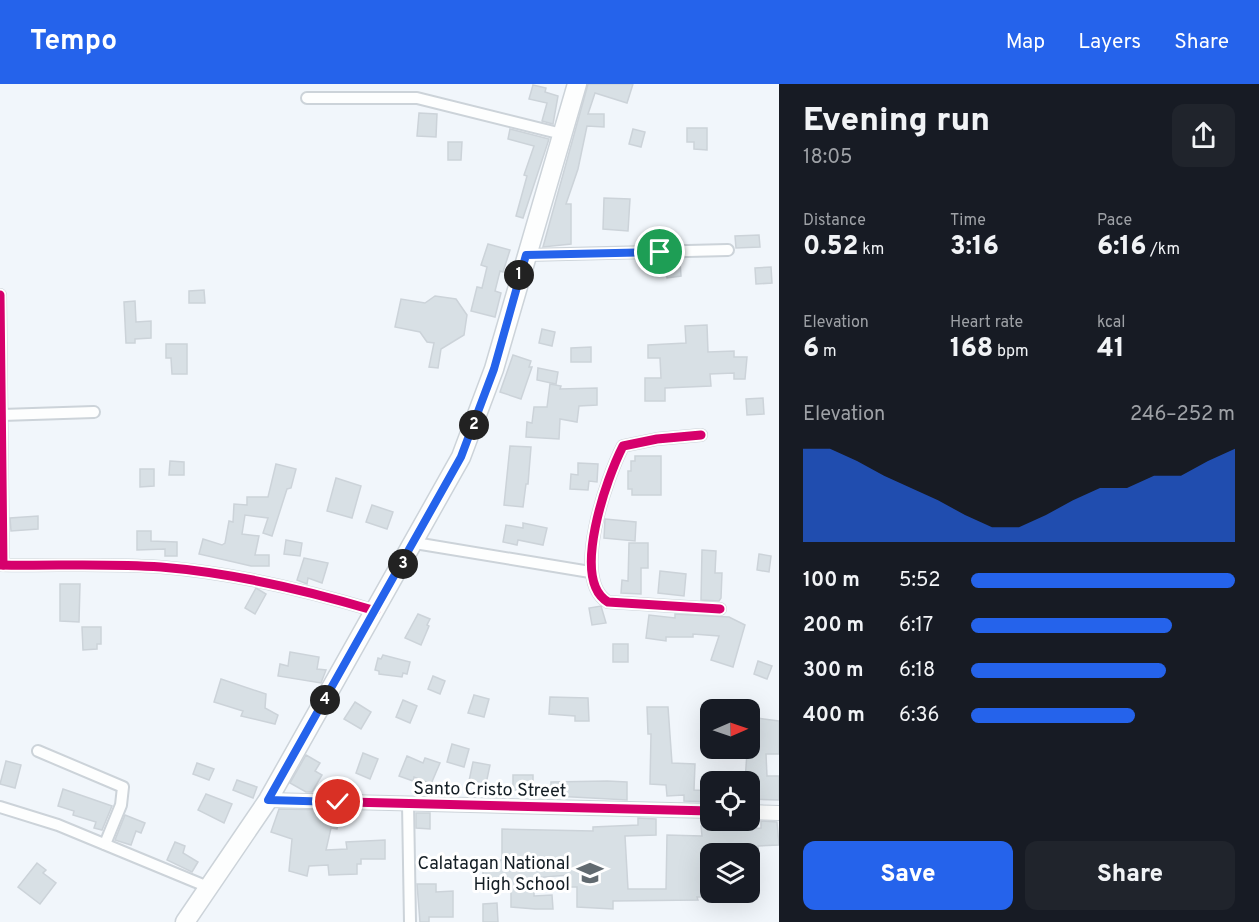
<!DOCTYPE html>
<meta charset="utf-8">
<style>
body{margin:0;font-family:Overpass,sans-serif;background:#20242c;color:#f1f3f6;height:100vh;display:flex;flex-direction:column;font-size:22px;white-space:nowrap}
*{box-sizing:border-box;margin:0}
p{font-size:20px;color:#9ea1a6}
.icon{flex:none;width:33px;height:33px;fill:none;stroke:currentColor;stroke-width:2;stroke-linecap:round;stroke-linejoin:round}
.map{position:relative;flex:1;overflow:hidden}
.details{display:flex;flex-direction:column;background:#171b24;width:480px}
.details>*{flex:none}
.needle{width:39px;rotate:88deg}
.controls{position:absolute;left:700px;top:615px;display:grid;gap:12px}
.controls a{display:grid;place-items:center;width:60px;height:60px;border-radius:12px;background:#171b24;box-shadow:0 6px 24px #0002;font-size:30px}
.pin{position:absolute;display:grid;place-items:center;width:51px;height:51px;color:#fff;margin:-26px;border:3px solid #fff;border-radius:50%;box-shadow:0 2px 6px #0007}
.km{position:absolute;width:30px;height:30px;margin:-15px;border-radius:50%;background:#222;color:#fff;font-size:16px;line-height:30px;text-align:center}
.round{display:grid;place-items:center;flex:none;width:63px;height:63px;border-radius:12px;background:#20242c}
.overview{display:flex;align-items:center;justify-content:space-between;height:102px;padding:0 24px}
h1{font-size:33px;font-weight:800;line-height:45px}
.stats{display:grid;grid-template-columns:repeat(3,1fr);gap:9px;height:102px;padding:6px 24px}
.stats div{display:grid;align-content:center}
.stats b{font-size:26px;font-weight:800}
.stats small{font-size:16px;font-weight:400}
.stats p{font-size:16px}
.chart{height:168px;padding:12px 24px}
.chart p{display:flex;justify-content:space-between}
.chart svg{width:100%;height:108px;margin-top:6px;fill:#2563eb;opacity:.7}
.primary-button{display:flex;gap:12px;margin-top:auto;padding:12px 24px}
.primary-button a{flex:1;height:69px;border-radius:12px;background:#2563eb;color:#fff;font-size:24px;font-weight:800;line-height:69px;text-align:center}
.primary-button a+a{background:#20242c;color:#f1f3f6}
ul{padding:0 24px;list-style:none;font-size:20px}
li{display:grid;grid-template-columns:96px 72px 1fr;align-items:center;height:45px}
li i{height:15px;border-radius:8px;background:#2563eb}
header{display:flex;align-items:center;gap:36px;box-sizing:border-box;height:84px;padding:0 30px;background:#2563eb;color:#fff}
header strong{font-size:28px}
nav{display:flex;gap:33px;margin-inline-start:auto;font-size:21px}
main{display:flex;flex:1;min-height:0}
.map>svg:first-child{display:block}
.building{fill:#d8e0e5;stroke:#ccd3d9;stroke-width:1.5}
.lines{fill:none;stroke-linecap:round;stroke-linejoin:round}
.minor-casing{stroke:#ccd3d9;stroke-width:14}
.tertiary-casing{stroke:#ccd3d9;stroke-width:16}
.primary-casing{stroke:#ccd3d9;stroke-width:21}
.minor{stroke:#fdfefe;stroke-width:10}
.tertiary{stroke:#fdfefe;stroke-width:14}
.primary{stroke:#fdfefe;stroke-width:18}
.cycleway-casing{stroke:#fff;stroke-width:13}
.cycleway{stroke:#d6006c;stroke-width:9}
.route-casing{stroke:#fff;stroke-width:12}
.route{stroke:#2563eb;stroke-width:8}
.labels{text-anchor:middle;stroke-width:6;stroke-linejoin:round;paint-order:stroke}
.street-label{font-size:18px;fill:#141e25;stroke:#fff}
.poi-label{font-size:18px;fill:#141e25;stroke:#fff;text-anchor:end}
</style>
<header>
<strong>Tempo</strong>
<nav><a>Map</a><a>Layers</a><a>Share</a></nav>
</header>
<main>
<div class="map">
<svg width="779" height="838" viewBox="0 0 779 838">
<rect width="100%" height="100%" fill="#f1f6fb"/>
<!-- building -->
<g class="building">
<polygon points="588,0 633,0 627,19 595,9 588,30 604,30 604,43 587,42 578,85 566,120 571,120 571,160 543,163"/>
<polygon points="533,1 546,4 545,8 558,12 553,40 542,37 547,19 529,15"/>
<polygon points="419,29 437,30 436,53 417,52"/>
<polygon points="687,44 707,44 707,66 694,65 694,58 687,58"/>
<polygon points="510,45 549,55 523,134 516,132 527,92 524,91 534,62 508,55"/>
<polygon points="633,45 645,48 641,63 629,60"/>
<polygon points="448,58 462,58 461,76 448,76"/>
<polygon points="604,114 630,115 628,147 603,145"/>
<polygon points="759,151 760,163 736,164 735,152"/>
<polygon points="488,160 510,166 503,188 500,187 495,207 501,209 495,233 471,227 477,203 482,204 487,183 481,181"/>
<polygon points="680,177 681,192 667,194 666,178"/>
<polygon points="771,183 772,199 756,200 755,184"/>
<polygon points="204,206 205,219 189,219 189,207"/>
<polygon points="435,212 456,215 467,231 464,251 441,265 438,284 429,283 434,259 427,258 420,248 395,243 401,215 425,219"/>
<polygon points="135,217 136,238 151,237 151,254 135,255 135,259 126,259 124,218"/>
<polygon points="707,241 708,268 734,267 734,273 747,273 745,295 734,295 734,289 710,290 711,302 665,304 665,317 645,317 645,294 661,294 660,274 648,274 648,261 686,259 685,242"/>
<polygon points="542,245 555,248 552,262 539,259"/>
<polygon points="166,260 187,260 187,290 172,290 171,274 166,274"/>
<polygon points="591,263 591,278 571,278 571,264"/>
<polygon points="513,271 531,277 529,283 532,283 521,315 500,308"/>
<polygon points="538,284 558,288 556,300 537,296"/>
<polygon points="550,300 561,302 560,305 597,304 597,321 579,322 577,338 560,335 559,355 526,353 527,338 532,339 534,323 547,323"/>
<polygon points="763,314 764,330 747,331 746,315"/>
<polygon points="510,362 531,363 528,400 526,400 523,423 504,421"/>
<polygon points="635,372 661,372 661,411 632,411 632,405 628,405 628,387 631,387 631,377 635,377"/>
<polygon points="170,377 184,378 184,391 169,391"/>
<polygon points="578,379 598,380 597,398 589,397 588,406 570,405 571,390 578,391"/>
<polygon points="276,380 296,385 291,404 287,405 272,452 263,449 268,434 245,431 242,450 259,452 255,471 269,471 269,482 251,482 199,470 203,455 222,461 225,459 229,437 233,438 234,420 247,421 247,413 268,413"/>
<polygon points="140,385 154,385 154,402 140,403"/>
<polygon points="336,394 361,402 352,434 327,427"/>
<polygon points="372,421 393,428 387,445 366,438"/>
<polygon points="38,432 38,445 11,447 10,434"/>
<polygon points="605,435 636,438 635,457 604,454"/>
<polygon points="523,439 547,444 543,461 518,456 517,461 503,458 506,441 523,444"/>
<polygon points="137,447 151,447 151,457 177,458 177,472 165,472 165,465 137,466"/>
<polygon points="286,456 302,459 300,472 284,470"/>
<polygon points="629,459 648,459 648,484 641,484 641,510 621,509 622,496 628,497"/>
<polygon points="702,466 716,467 715,489 722,489 721,514 719,517 701,516"/>
<polygon points="759,470 771,472 769,488 757,486"/>
<polygon points="304,474 328,479 322,499 308,494 307,500 297,496"/>
<polygon points="660,487 686,490 684,512 658,509"/>
<polygon points="60,500 80,500 79,538 60,537"/>
<polygon points="256,504 266,510 255,530 245,524"/>
<polygon points="601,522 606,539 592,541 589,524"/>
<polygon points="418,530 430,535 427,541 429,542 421,561 405,554"/>
<polygon points="675,530 729,533 745,541 733,583 711,576 719,552 693,550 693,553 666,553 666,557 646,554 649,531 675,534"/>
<polygon points="82,543 101,543 101,560 97,560 97,565 83,566"/>
<rect x="613" y="560" width="15" height="18"/>
<polygon points="290,568 319,573 317,585 326,586 321,599 278,592 280,580 288,582"/>
<polygon points="383,571 410,578 407,590 403,589 402,593 379,590 379,587 375,586 378,574 381,575"/>
<polygon points="758,577 772,582 767,595 754,590"/>
<polygon points="433,592 445,597 440,610 428,605"/>
<polygon points="221,595 266,610 265,624 278,631 275,640 241,632 243,627 214,618"/>
<polygon points="474,611 489,615 484,633 468,629"/>
<polygon points="550,613 588,614 589,637 575,637 575,632 549,630"/>
<polygon points="403,616 417,622 410,639 396,633"/>
<polygon points="355,618 371,628 361,645 344,635"/>
<polygon points="647,623 668,623 672,679 695,680 694,706 711,707 711,718 684,717 684,711 667,712 666,701 650,700 651,650 648,650"/>
<polygon points="750,633 779,637 779,670 766,670 767,692 779,692 779,716 750,715 750,698 745,698 747,668 750,668"/>
<polygon points="452,660 469,665 464,683 447,678"/>
<polygon points="363,669 378,675 370,695 356,689"/>
<polygon points="306,671 320,679 315,687 322,691 312,708 306,708 290,699"/>
<polygon points="407,672 423,679 425,674 440,679 431,700 414,693 413,697 399,692"/>
<polygon points="6,677 21,681 15,704 0,700"/>
<polygon points="473,678 490,681 486,700 469,697"/>
<polygon points="197,679 214,685 209,696 193,690"/>
<polygon points="513,691 533,691 533,707 513,706"/>
<polygon points="237,696 257,703 253,714 233,706"/>
<polygon points="607,697 627,698 627,716 537,711 537,701 551,702 551,698"/>
<polygon points="63,705 112,722 102,746 94,744 96,738 73,731 74,727 58,722"/>
<polygon points="206,710 232,720 224,739 198,726"/>
<polygon points="279,725 328,726 328,734 339,736 337,745 331,744 326,766 347,765 346,758 385,756 385,775 361,775 361,780 357,780 357,790 329,791 328,781 309,782 307,792 289,787 292,755 271,748"/>
<polygon points="416,729 430,729 430,745 416,744"/>
<polygon points="125,731 145,739 141,749 136,747 131,761 115,756"/>
<polygon points="638,734 656,735 656,751 625,752 628,805 666,805 667,751 702,752 701,742 724,742 725,736 735,736 734,746 761,744 761,737 777,738 779,761 758,762 758,766 743,770 711,770 711,813 697,813 698,816 613,817 613,825 577,823 577,803 569,803 568,791 534,794 534,812 552,811 553,825 535,825 511,823 511,802 483,802 483,776 502,776 502,745 593,747 593,743 638,741"/>
<polygon points="175,758 185,762 183,769 198,778 192,788 167,776"/>
<polygon points="37,779 46,786 43,789 56,799 40,820 18,803"/>
<polygon points="417,800 436,800 436,808 453,807 453,833 429,833 429,838 420,838"/>
<polygon points="497,819 498,838 483,838 483,820"/>
</g>
<g class="lines">
<!-- minor casing -->
<g class="minor-casing">
<g id="minor">
<polyline points="307,14 417,14 562,50"/>
<polyline points="526,171 728,166"/>
<polyline points="0,211 3,481"/>
<polyline points="2,331 94,328"/>
<path d="M701 351 657 355 623 362C607 393 570 496 608 518L720 525"/>
<polyline points="415,459 590,488"/>
<path d="M0 481C53 482 108 479 161 483 234 489 306 506 376 527"/>
<polyline points="38,667 123,703 121,721 105,760"/>
<polyline points="408,720 410,838"/>
<polyline points="0,723 58,741 208,803"/>
</g>
</g>
<!-- tertiary casing -->
<g class="tertiary-casing">
<g id="tertiary">
<polyline points="268,716 711,727"/>
<polyline points="750,728 779,729"/>
</g>
</g>
<!-- primary casing -->
<g class="primary-casing">
<polyline id="primary" points="185,838 268,716 461,373 494,285 577,0"/>
</g>
<!-- minor -->
<use href="#minor" class="minor"/>
<!-- tertiary -->
<use href="#tertiary" class="tertiary"/>
<!-- primary -->
<use href="#primary" class="primary"/>
<!-- cycleway casing -->
<g class="cycleway-casing">
<g id="cycleway">
<polyline points="0,211 3,481"/>
<path d="M701 351 657 355 623 362C607 393 570 496 608 518L720 525"/>
<path d="M0 481C53 482 108 479 161 483 234 489 306 506 376 527"/>
<polyline points="268,716 711,727"/>
</g>
</g>
<!-- cycleway -->
<use href="#cycleway" class="cycleway"/>
</g>
<g class="lines">
<!-- route casing -->
<g class="route-casing">
<polyline id="route" points="338,718 268,716 461,373 494,285 526,171 660,168"/>
</g>
<!-- route -->
<use href="#route" class="route"/>
</g>
<!-- icons -->
<defs>
<g id="school-bare" transform="scale(2.07)"><path d="M0-5L7-2L0 1L-7-2ZM-4 1L0 2.5L4 1V4Q0 6-4 4Z" fill="#616a70" stroke="#fff" stroke-width="2.5" paint-order="stroke"/></g>
</defs>
<g fill-rule="evenodd">
<use href="#school-bare" x="590" y="789"/>
</g>
<g class="labels">
<!-- street labels -->
<g class="street-label">
<text transform="translate(490 705) rotate(1)" y="6">Santo Cristo Street</text>
</g>
<!-- poi labels -->
<g class="poi-label">
<text x="570" y="785">Calatagan National<tspan x="570" dy="21">High School</tspan></text>
</g>
</g>
</svg>
<div class="controls">
<a><svg class="needle" viewBox="-14 -14 28 28"><path d="M0-13l5 13h-10z" fill="#e53935"/><path d="M0 13l5-13h-10z" fill="#9ea1a6"/></svg></a>
<a><svg class="icon" aria-label="locate" viewBox="0 0 24 24"><circle cx="12" cy="12" r="6"/><path d="M12 2v4M12 18v4M2 12h4M18 12h4"/></svg></a>
<a><svg class="icon" aria-label="layers" viewBox="0 0 24 24"><path d="M12 4l9 5-9 5-9-5zM3 14l9 5 9-5"/></svg></a>
</div>
<div class="pin" style="left:660px;top:168px;background:#1e9e55"><svg class="icon" aria-label="arrive" viewBox="0 0 24 24"><path d="M6 21V4h12l-3 4 3 4H6"/></svg></div>
<div class="pin" style="left:338px;top:718px;background:#d93025"><svg class="icon" aria-label="check" viewBox="0 0 24 24"><path d="M5 12l5 5 9-10"/></svg></div>
<b class="km" style="left:519px;top:191px">1</b>
<b class="km" style="left:474px;top:341px">2</b>
<b class="km" style="left:403px;top:480px">3</b>
<b class="km" style="left:325px;top:616px">4</b>
</div>
<section class="details">
<div class="overview"><div><h1>Evening run</h1><p>18:05</p></div><a class="round"><svg class="icon" aria-label="share" viewBox="0 0 24 24"><path d="M12 15V3M7 8l5-5 5 5M5 13v7h14v-7"/></svg></a></div>
<div class="stats">
<div><p>Distance</p><b>0.52<small> km</small></b></div>
<div><p>Time</p><b>3:16</b></div>
<div><p>Pace</p><b>6:16<small> /km</small></b></div>
</div>
<div class="stats">
<div><p>Elevation</p><b>6<small> m</small></b></div>
<div><p>Heart rate</p><b>168<small> bpm</small></b></div>
<div><p>kcal</p><b>41</b></div>
</div>
<div class="chart"><p><span>Elevation</span>246–252 m</p>
<svg viewBox="0 0 160 44" preserveAspectRatio="none"><path d="M0 44V6L10 6L20 11L30 17L40 22L50 27L60 33L70 38L80 38L90 33L100 27L110 22L120 22L130 17L140 17L150 11L160 6V44z"/></svg>
</div>
<ul>
<li><b>100 m</b>5:52<i style="width:100%"></i></li>
<li><b>200 m</b>6:17<i style="width:76%"></i></li>
<li><b>300 m</b>6:18<i style="width:74%"></i></li>
<li><b>400 m</b>6:36<i style="width:62%"></i></li>
</ul>
<div class="primary-button"><a>Save</a><a>Share</a></div>
</section>
</main>
